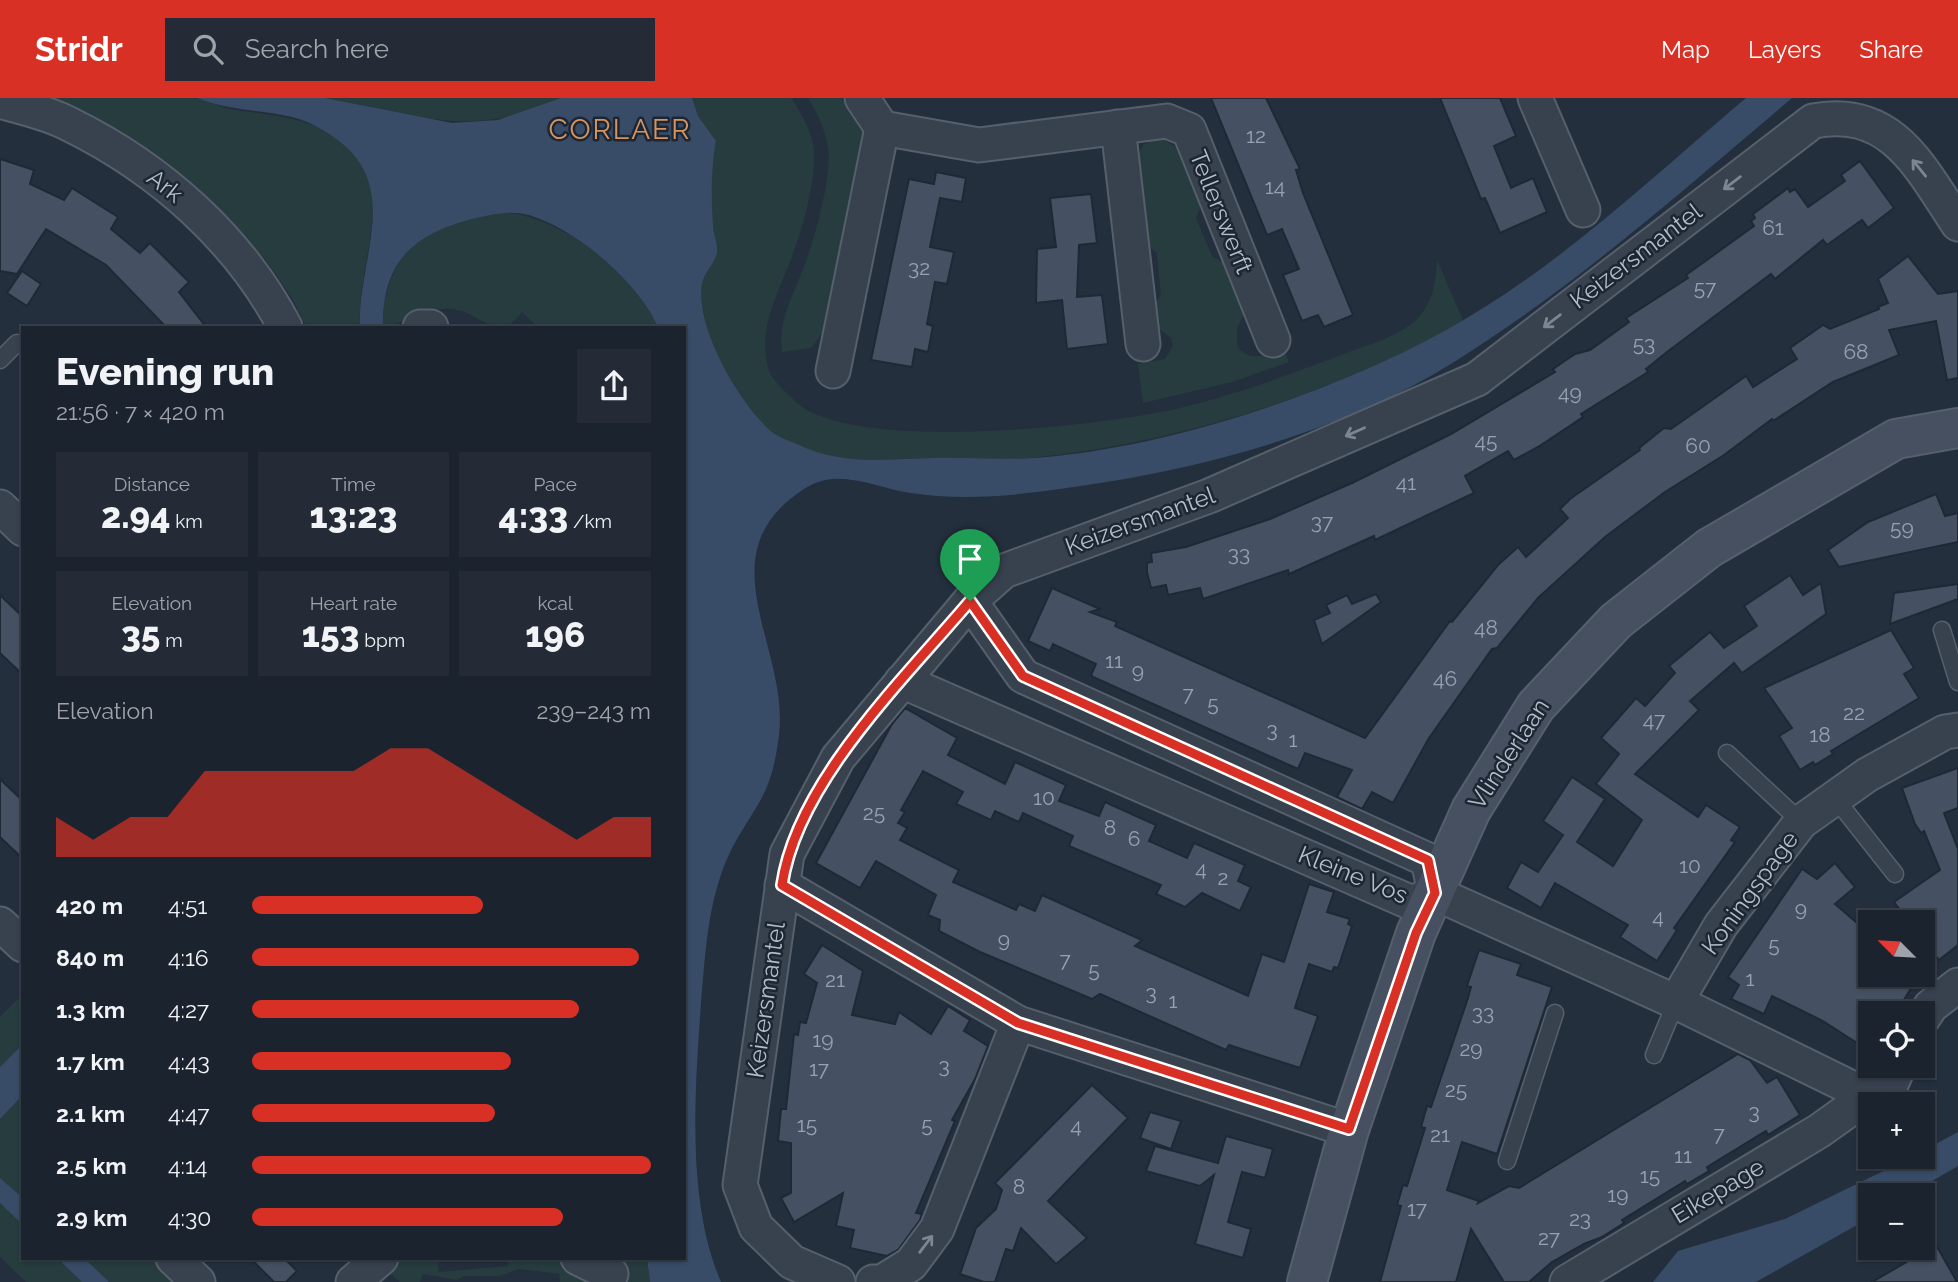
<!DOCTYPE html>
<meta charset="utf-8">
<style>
body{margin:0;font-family:Raleway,sans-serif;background:#242b36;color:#f1f3f6;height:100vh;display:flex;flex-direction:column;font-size:26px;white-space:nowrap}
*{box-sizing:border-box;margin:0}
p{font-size:23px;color:#a0a4aa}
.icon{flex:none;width:38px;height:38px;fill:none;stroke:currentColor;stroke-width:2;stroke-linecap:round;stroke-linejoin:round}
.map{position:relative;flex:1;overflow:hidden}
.sheet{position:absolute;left:21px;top:228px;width:665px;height:934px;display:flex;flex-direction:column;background:#1b232e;border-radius:0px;box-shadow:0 2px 5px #0004,0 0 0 2px #39404a}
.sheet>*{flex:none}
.needle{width:46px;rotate:294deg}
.tools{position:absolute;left:1858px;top:812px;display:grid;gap:14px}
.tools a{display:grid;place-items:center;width:77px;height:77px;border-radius:0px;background:#1b232e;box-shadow:0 2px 5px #0004,0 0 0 2px #39404a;font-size:35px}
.pin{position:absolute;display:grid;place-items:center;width:60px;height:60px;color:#fff;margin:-72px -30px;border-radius:50% 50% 50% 0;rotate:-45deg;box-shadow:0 0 7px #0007}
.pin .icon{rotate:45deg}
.round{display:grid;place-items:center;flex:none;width:74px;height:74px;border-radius:0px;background:#242b36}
.summary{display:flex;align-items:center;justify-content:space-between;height:119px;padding:0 35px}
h1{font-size:38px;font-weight:800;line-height:52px}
.metrics{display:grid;grid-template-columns:repeat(3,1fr);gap:10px;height:119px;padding:7px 35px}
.metrics div{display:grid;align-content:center;border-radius:0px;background:#242b36;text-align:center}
.metrics b{font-size:35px;font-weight:800}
.metrics small{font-size:19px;font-weight:400}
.metrics p{font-size:19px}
.chart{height:196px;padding:14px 35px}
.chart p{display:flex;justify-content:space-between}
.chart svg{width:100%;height:126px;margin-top:7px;fill:#d93025;opacity:.7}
ul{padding:0 35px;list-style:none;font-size:23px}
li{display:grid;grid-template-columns:112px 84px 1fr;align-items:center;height:52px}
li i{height:18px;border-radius:9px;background:#d93025}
header{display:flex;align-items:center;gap:42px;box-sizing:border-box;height:98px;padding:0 35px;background:#d93025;color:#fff}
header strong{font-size:33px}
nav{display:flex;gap:38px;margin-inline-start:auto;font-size:24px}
.search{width:490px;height:63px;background:#242b36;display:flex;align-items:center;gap:18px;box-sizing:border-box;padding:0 24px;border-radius:0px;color:#a0a4aa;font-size:26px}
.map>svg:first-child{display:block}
.green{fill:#263c3f}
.water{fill:#394c67}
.building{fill:#455162;stroke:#1f2835;stroke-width:2}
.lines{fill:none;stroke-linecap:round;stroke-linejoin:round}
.lane-casing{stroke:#565f6c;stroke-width:19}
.street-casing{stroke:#565f6c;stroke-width:37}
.secondary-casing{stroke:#565f6c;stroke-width:42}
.lane{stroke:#38414e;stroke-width:16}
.street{stroke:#38414e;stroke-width:33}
.secondary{stroke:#465061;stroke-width:38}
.oneway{stroke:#7c8592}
.route-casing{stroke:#fff;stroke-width:14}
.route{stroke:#d93025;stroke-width:9}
.labels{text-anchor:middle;stroke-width:5;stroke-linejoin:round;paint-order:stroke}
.number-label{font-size:21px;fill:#98a1af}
.street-label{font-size:24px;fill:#b4bcc9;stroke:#1d2633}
.quarter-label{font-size:28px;letter-spacing:2px;fill:#d59563;stroke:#1d2633}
</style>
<header>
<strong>Stridr</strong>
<div class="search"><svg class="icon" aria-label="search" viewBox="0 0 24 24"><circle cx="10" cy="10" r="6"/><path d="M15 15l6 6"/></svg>Search here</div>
<nav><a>Map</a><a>Layers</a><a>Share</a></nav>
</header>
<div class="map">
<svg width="1958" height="1184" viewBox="0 0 1958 1184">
<rect width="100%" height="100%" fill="#242f3e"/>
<!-- green -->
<g class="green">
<path d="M28 0C83 0 139 0 194 0 206 1 218 9 230 11 278 19 353 21 369 81 381 131 357 179 360 229H306L292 200 265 161 219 114Z"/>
<path d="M325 0H561C473 43 414 16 325 0Z"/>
<path d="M692 0H791C801 15 813 35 814 53 815 88 803 129 791 161 777 198 757 232 769 273 772 282 786 294 793 301 845 359 1123 327 1196 306 1245 293 1294 275 1341 257 1367 247 1397 240 1417 221 1433 205 1436 183 1437 162L1463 222C1343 294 1177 345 1038 359 1004 363 971 359 937 360 882 360 822 371 773 335 739 310 696 229 702 186 704 175 717 164 717 153 717 146 714 140 713 133 709 103 711 72 716 43L698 18Z"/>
<path d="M808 0H841L867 36 826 230 811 250 782 254C778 221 794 196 805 166 815 139 832 79 828 50 826 33 817 14 808 0Z"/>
<path d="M1160 39 1177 50 1201 108 1196 120 1212 158 1224 165 1245 214 1237 231V248C1250 265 1266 257 1283 251L1289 264 1232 284 1143 305 1138 266 1165 261 1173 248 1171 240 1157 229 1153 209 1161 197 1157 155 1146 146 1137 59 1143 47Z"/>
<path d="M503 114C565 120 632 175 658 229H538L522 214 508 229C481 229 476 214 452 211 429 208 405 226 383 229 382 193 396 154 429 135 450 122 480 120 503 114Z"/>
<polygon points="23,896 23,946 0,969 0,919"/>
<polygon points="23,997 23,1100 0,1080 0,1021"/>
<polygon points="0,1105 23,1127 23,1160 57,1160 82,1184 26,1184 0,1159"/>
<polygon points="84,1160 160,1160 185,1184 109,1184"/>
<polygon points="405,1160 437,1160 439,1174 508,1168 508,1160 557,1160 609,1184 560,1184 559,1176 519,1171 499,1178 464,1178 457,1182 423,1176 420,1184 400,1184 392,1177 374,1176"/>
<polygon points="625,1160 647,1160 650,1184 612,1184"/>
</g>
<!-- water -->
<g class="water">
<path d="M197 0H325L452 25 498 22 561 0H692L698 18 716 43C711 71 711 98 713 127 713 136 718 145 717 154 716 165 704 174 702 186 695 229 739 306 772 334 778 339 789 343 797 346 842 368 886 361 934 360 967 359 1000 362 1033 360 1164 351 1331 296 1446 232 1557 171 1650 81 1746 0H1792C1683 92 1576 188 1454 264 1352 328 1224 365 1106 384 1043 394 975 405 911 395 877 390 840 370 809 388 700 453 790 548 779 637 776 660 772 682 760 703 747 726 732 745 723 771 707 814 705 860 701 905 695 992 686 1103 721 1184H650L647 1160H684V229H658C638 184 576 131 529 117 511 112 494 116 476 120 415 135 382 162 383 229H360C357 164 402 91 339 43 325 32 309 23 292 19 259 11 229 13 197 0Z"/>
<polygon points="23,946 23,997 0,1021 0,969"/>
<polygon points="1958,1034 1958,1068 1908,1097 1871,1097 1871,1119 1756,1184 1653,1184 1678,1153 1785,1121 1912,1059 1923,1059 1923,1053"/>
<polygon points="0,1080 23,1100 23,1127 0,1105"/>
<polygon points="57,1160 84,1160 109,1184 82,1184"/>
</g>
<!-- building -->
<g class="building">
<polygon points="1211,0 1266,0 1300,71 1296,72 1303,95 1353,217 1324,229 1318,217 1302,223 1283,177 1299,171 1282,131 1267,137"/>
<polygon points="1440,0 1500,0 1516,38 1494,48 1511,90 1533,80 1547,114 1500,135 1485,100 1481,101"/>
<polygon points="0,61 34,72 30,86 64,102 72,90 118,119 111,131 140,155 150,145 189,184 179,194 206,229 166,229 106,167 46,131 17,176 0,173"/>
<polygon points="1860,63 1894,110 1868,130 1862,122 1827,147 1823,142 1775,181 1771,176 1667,254 1646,271 1648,274 1581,316 1583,319 1538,349 1514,362 1508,353 1465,378 1474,395 1375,442 1374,438 1289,476 1288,472 1203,501 1200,490 1168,497 1166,487 1151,490 1147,474 1147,465 1152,464 1151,455 1186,449 1270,421 1352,385 1451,336 1555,274 1553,271 1575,256 1590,252 1629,224 1626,220 1688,180 1686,177 1754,128 1751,123 1755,120 1753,116 1788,90 1790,94 1795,91 1808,109 1845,83 1841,77"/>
<polygon points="936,74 966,80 962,104 940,100 930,149 954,154 947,186 935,184 927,226 933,228 928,254 915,251 912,269 871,262 909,81 934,86"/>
<polygon points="1091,96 1097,145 1079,147 1077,199 1102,197 1108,246 1067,251 1062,202 1036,205 1037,151 1056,149 1050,100"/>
<polygon points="1908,158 1938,196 1958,193 1958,280 1947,282 1936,223 1889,232 1899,257 1833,284 1773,323 1772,321 1724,357 1665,394 1605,439 1538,500 1497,550 1492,551 1429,640 1393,705 1372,694 1362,711 1337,699 1352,672 1305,655 1298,671 1093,579 1091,577 1096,566 1053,546 1050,553 1028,543 1052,490 1100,511 1090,514 1117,524 1115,528 1365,640 1450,523 1452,524 1498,467 1518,449 1526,459 1568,420 1560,411 1570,401 1640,352 1639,350 1664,330 1671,331 1746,278 1753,289 1797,261 1790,250 1823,227 1830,231 1879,211 1878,209 1888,205 1878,181"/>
<polygon points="22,173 41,186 27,208 7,195"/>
<polygon points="1936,396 1945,418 1958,415 1958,444 1839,469 1828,452 1868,424"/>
<polygon points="1790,477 1803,497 1821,485 1826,516 1742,575 1734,565 1690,603 1699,612 1635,676 1698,719 1706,707 1740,729 1731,742 1735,744 1674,830 1677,832 1657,863 1620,839 1628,827 1555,785 1541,810 1507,790 1521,764 1538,774 1563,737 1543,723 1572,679 1605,701 1577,744 1613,768 1642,722 1596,686 1619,656 1601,640 1636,600 1645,608 1675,575 1669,568 1710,534 1724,550 1757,528 1744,508"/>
<polygon points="1958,486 1958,501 1890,526 1894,495"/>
<polygon points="1376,496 1381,504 1322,546 1314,522 1330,515 1326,507 1347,497 1352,506"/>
<polygon points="0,497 23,519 23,577 0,555"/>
<polygon points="1891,532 1914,570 1904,576 1919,600 1831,653 1833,656 1815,667 1813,664 1800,672 1779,638 1792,630 1764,590"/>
<polygon points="905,610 957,640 948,657 1005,686 1015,664 1066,687 1059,703 1099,718 1105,704 1156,727 1149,743 1187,760 1194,745 1245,767 1238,783 1251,789 1240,813 1202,795 1185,809 1156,796 1161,787 1069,748 1073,738 1023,715 1019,724 995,713 991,722 956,706 963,694 923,673 901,712 905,714 898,725 907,730 900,742 959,772 953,784 1016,812 1019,806 1035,813 1042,797 1142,842 1135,848 1248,898 1262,856 1284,864 1309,786 1334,794 1327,814 1350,821 1348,826 1352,828 1338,870 1334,869 1332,874 1309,866 1295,910 1318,918 1300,970 1229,947 1226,952 1100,896 1092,901 980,854 939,833 940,822 928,817 936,797 876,763 860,790 816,765 892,626"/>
<polygon points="1958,670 1958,710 1944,715 1958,751 1958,847 1939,862 1923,842 1923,824 1909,824 1894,804 1940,772 1924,733 1921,735 1915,726 1902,690"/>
<polygon points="0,681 23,703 23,761 0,739"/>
<polygon points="1835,765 1855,789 1835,806 1871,837 1871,877 1919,877 1896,915 1871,915 1871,954 1823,923 1772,898 1764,916 1731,901 1739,887 1728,879 1802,771 1817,781"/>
<polygon points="822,847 863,873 852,917 895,926 899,914 931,936 948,908 970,922 964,933 988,948 975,981 952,1022 955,1023 916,1115 922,1116 920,1122 898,1152 887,1158 850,1150 854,1132 836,1128 843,1095 794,1124 781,1100 791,1095 791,1045 778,1043 781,1011 786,1011 794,936 798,937 800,924 806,925 817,885 804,876"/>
<polygon points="1479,852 1521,866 1517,877 1552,889 1497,1056 1462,1044 1447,1092 1479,1103 1478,1105 1509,1088 1519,1090 1738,956 1750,962 1767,985 1777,979 1800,1017 1768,1037 1766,1033 1707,1069 1709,1073 1687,1086 1685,1083 1622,1122 1624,1125 1602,1139 1584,1146 1552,1164 1529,1184 1504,1184 1471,1131 1456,1184 1380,1184 1401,1108 1397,1107 1403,1087 1407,1088 1425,1030 1421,1029 1427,1008 1431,1009 1468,900 1471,889 1467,888"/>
<polygon points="1092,987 1128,1020 1048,1103 1087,1140 1056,1166 1021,1130 1013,1153 1006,1151 995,1184 984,1184 960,1176 976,1130 996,1111 1002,1092 995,1085"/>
<polygon points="1150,1014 1181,1023 1171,1051 1140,1040"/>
<polygon points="1226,1038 1273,1051 1265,1080 1242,1074 1228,1124 1251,1131 1243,1160 1195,1146 1214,1077 1200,1088 1146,1073 1155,1048 1218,1065"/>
<polygon points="1936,1147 1957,1184 1872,1184"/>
<polygon points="250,1160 284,1160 297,1173 286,1184 274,1184"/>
</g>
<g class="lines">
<!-- lane casing -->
<g class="lane-casing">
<g id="lane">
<polyline points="0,262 17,245"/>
<polyline points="1942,532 1958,584"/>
<polyline points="1727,655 1801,724"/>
<polyline points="1835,700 1895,776"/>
<polyline points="1654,957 1676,904"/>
<polyline points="1507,1063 1555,915"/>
</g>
</g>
<!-- street casing -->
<g class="street-casing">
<g id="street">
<polyline points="862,0 882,30 979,47 1167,23 1189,32 1273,242"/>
<polyline points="1535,0 1583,112"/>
<path d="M0 3C23 10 49 15 71 27 160 71 239 141 285 229"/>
<polyline points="1118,29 1143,246"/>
<polyline points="420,229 431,229"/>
<polyline points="833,273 882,30"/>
<polyline points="0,409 23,431"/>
<polyline points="970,503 1023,578 1428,762 1435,795"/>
<polyline points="902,583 1412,805 1435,795"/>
<polyline points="782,787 1018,925 1349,1032"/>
<polyline points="1435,795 1676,904 1721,827 1801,724 1867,677 1945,634 1958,632"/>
<polyline points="0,826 23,847"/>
<polyline points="1676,904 1868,998 1885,1000 1899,968"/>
<polyline points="1923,920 1931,908 1958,887"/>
<polyline points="173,1160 198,1184"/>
<polyline points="578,1160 611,1176"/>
<polyline points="353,1184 381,1160"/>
<path d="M838 1184 792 1164 756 1129 740 1087 787 756 838 660 970 503 1004 473 1209 398 1477 281 1813 23C1892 8 1920 69 1958 126"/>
<polyline points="873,1184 882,1184 911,1166 937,1131 1018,925"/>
<polyline points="1567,1184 1819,1033 1868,998"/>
</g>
</g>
<!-- secondary casing -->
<g class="secondary-casing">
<polyline id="secondary" points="1307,1184 1349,1032 1416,835 1471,712 1536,608 1616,523 1709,450 1896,341 1958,330"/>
</g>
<!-- lane -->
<use href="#lane" class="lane"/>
<!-- street -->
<use href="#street" class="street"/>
<!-- secondary -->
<use href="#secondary" class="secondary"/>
</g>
<!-- one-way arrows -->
<defs><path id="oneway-shaft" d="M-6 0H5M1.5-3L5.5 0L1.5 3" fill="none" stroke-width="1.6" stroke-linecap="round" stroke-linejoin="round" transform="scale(1.75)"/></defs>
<g class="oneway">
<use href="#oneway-shaft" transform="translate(1919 70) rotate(-129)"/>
<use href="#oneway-shaft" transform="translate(1732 85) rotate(143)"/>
<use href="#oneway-shaft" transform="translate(1552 223) rotate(143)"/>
<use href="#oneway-shaft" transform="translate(1355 334) rotate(156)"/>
<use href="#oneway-shaft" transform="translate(926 1146) rotate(-53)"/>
</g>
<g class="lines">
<!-- route casing -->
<g class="route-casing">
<path id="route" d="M970 503 1023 578 1428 762 1435 795 1416 835 1349 1031 1018 925 782 787C797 684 904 581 970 503Z"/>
</g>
<!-- route -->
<use href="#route" class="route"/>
</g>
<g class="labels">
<!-- number labels -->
<g class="number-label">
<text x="1256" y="45">12</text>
<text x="1275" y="96">14</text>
<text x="1773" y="137">61</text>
<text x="919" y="177">32</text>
<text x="1705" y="197">57</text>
<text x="1644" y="253">53</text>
<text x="1856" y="261">68</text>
<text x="1570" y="302">49</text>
<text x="1486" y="350">45</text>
<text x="1698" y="355">60</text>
<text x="1406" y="392">41</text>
<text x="1322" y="431">37</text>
<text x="1902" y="437">59</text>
<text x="1239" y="463">33</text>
<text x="1486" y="537">48</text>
<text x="1114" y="570">11</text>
<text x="1138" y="580">9</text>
<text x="1445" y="588">46</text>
<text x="1188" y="603">7</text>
<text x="1213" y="613">5</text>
<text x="1854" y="622">22</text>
<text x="1654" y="629">47</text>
<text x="1272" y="639">3</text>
<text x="1820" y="644">18</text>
<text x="1293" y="649">1</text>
<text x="1044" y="707">10</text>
<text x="874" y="722">25</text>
<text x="1110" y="737">8</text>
<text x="1134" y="748">6</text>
<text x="1690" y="775">10</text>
<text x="1201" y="778">4</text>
<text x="1223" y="787">2</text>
<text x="1801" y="818">9</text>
<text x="1658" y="826">4</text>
<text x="1004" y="849">9</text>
<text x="1774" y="854">5</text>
<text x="1065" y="869">7</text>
<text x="1094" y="879">5</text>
<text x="1750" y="888">1</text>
<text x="835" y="889">21</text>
<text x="1151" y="902">3</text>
<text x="1173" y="910">1</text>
<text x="1483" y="922">33</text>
<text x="823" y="949">19</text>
<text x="1471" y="958">29</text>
<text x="944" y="975">3</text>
<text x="819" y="978">17</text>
<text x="1456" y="999">25</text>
<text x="1754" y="1021">3</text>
<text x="807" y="1034">15</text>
<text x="927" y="1034">5</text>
<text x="1076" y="1035">4</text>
<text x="1719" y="1043">7</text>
<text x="1440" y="1044">21</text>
<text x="1683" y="1065">11</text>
<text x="1650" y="1085">15</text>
<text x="1019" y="1096">8</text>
<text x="1618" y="1104">19</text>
<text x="1417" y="1118">17</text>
<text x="1580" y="1128">23</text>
<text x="1549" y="1147">27</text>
</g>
<!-- street labels -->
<g class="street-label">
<text transform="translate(165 88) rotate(38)" y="8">Ark</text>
<text transform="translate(1221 114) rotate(68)" y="8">Tellerswerft</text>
<text transform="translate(1636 158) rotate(-37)" y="8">Keizersmantel</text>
<text transform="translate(1140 423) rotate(-20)" y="8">Keizersmantel</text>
<text transform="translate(1509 656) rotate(-57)" y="8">Vlinderlaan</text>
<text transform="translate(1353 777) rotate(22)" y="8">Kleine Vos</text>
<text transform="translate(1750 795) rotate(-54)" y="8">Koningspage</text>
<text transform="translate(766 902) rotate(-82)" y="8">Keizersmantel</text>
<text transform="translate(1718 1093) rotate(-31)" y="8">Eikepage</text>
</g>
<!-- quarter labels -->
<g class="quarter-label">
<text x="620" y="41">CORLAER</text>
</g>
</g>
</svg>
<div class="tools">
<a><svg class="needle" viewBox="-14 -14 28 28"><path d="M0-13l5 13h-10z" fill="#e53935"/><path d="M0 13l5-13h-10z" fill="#a0a4aa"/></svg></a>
<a><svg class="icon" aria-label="locate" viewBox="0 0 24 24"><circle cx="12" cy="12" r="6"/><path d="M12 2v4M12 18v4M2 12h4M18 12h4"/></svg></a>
<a>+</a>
<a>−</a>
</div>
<div class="pin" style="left:970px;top:503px;background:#1e9e55"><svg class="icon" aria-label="arrive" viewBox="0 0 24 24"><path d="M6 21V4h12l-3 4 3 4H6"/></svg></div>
<section class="sheet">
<div class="summary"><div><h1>Evening run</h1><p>21:56 · 7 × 420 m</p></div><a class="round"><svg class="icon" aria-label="share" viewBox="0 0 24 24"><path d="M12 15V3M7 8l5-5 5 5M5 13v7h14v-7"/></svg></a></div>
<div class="metrics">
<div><p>Distance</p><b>2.94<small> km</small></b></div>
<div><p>Time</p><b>13:23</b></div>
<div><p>Pace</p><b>4:33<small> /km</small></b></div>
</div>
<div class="metrics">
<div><p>Elevation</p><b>35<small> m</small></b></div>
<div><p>Heart rate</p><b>153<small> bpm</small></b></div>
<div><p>kcal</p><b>196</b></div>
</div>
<div class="chart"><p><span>Elevation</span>239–243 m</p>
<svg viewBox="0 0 160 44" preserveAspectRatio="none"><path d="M0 44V30L10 38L20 30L30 30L40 14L50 14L60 14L70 14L80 14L90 6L100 6L110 14L120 22L130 30L140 38L150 30L160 30V44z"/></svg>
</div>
<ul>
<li><b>420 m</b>4:51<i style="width:58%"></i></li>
<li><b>840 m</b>4:16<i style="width:97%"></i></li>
<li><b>1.3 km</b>4:27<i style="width:82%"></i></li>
<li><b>1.7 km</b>4:43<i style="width:65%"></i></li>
<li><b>2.1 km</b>4:47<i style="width:61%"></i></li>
<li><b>2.5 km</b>4:14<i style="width:100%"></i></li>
<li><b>2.9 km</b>4:30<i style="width:78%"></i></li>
</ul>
</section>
</div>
